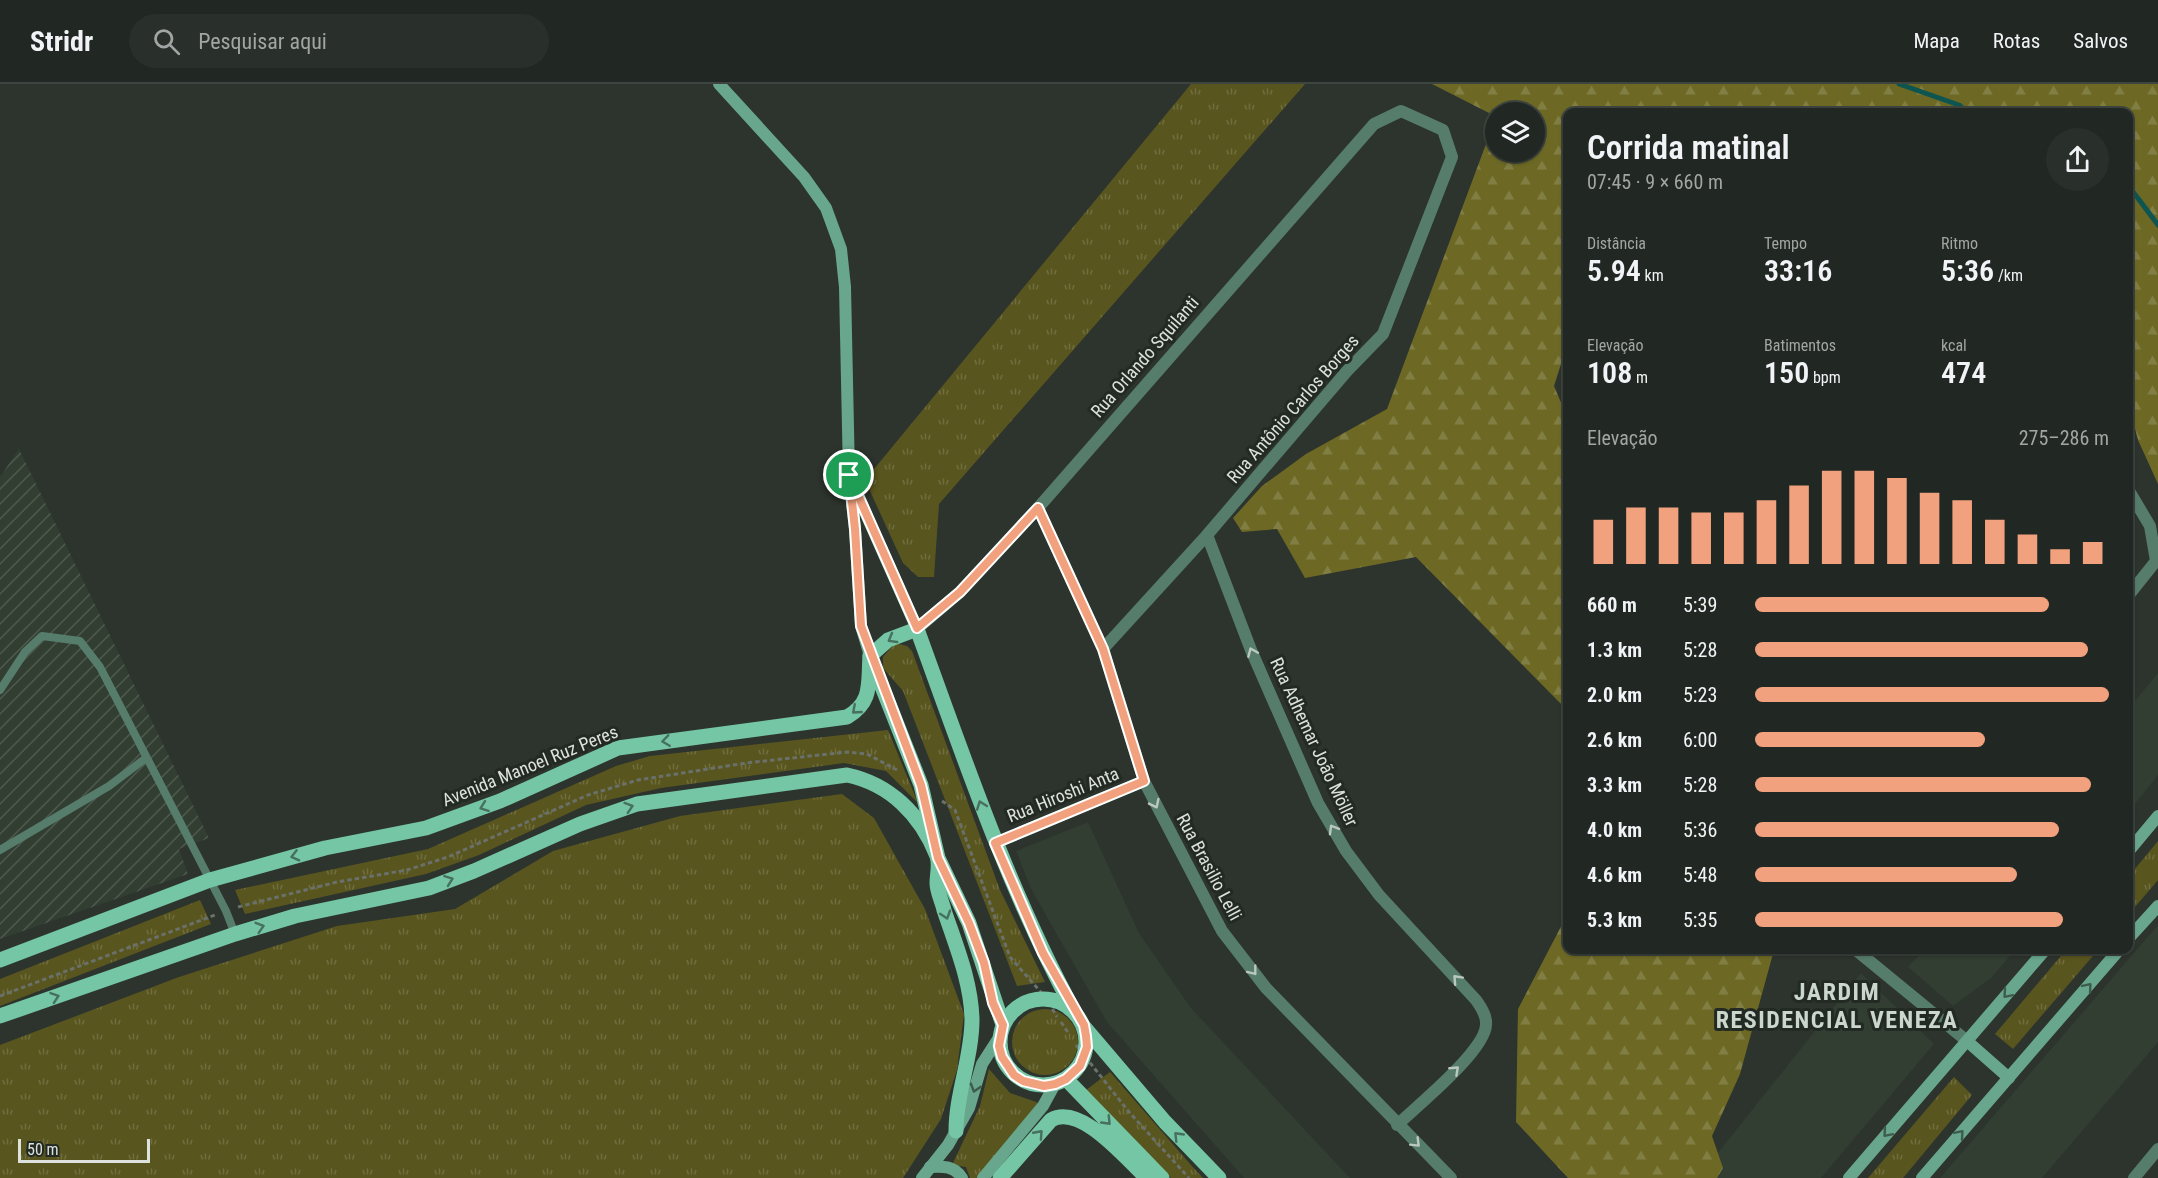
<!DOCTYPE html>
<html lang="pt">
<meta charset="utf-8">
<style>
body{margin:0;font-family:"Roboto Condensed",sans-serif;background:#292f2a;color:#f1f3f6;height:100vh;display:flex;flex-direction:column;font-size:22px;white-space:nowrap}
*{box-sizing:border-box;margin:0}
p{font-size:20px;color:#a2a5a5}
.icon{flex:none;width:33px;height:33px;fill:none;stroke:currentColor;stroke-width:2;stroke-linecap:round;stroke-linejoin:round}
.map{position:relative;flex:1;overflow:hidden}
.details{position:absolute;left:1563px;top:24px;width:570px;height:846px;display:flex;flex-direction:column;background:#212722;border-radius:12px;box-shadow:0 2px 4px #0004,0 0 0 2px #3e4440}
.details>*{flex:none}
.tools{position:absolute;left:1485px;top:18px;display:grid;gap:12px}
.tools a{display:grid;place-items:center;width:60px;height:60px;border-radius:50%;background:#212722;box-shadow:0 2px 4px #0004,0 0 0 2px #3e4440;font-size:30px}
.scale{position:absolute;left:18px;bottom:15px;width:132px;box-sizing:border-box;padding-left:6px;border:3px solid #dde2dd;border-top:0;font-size:16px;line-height:21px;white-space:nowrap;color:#dde2dd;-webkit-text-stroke:4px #222a23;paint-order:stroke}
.pin{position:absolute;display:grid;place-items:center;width:51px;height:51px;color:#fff;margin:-26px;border:3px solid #fff;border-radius:50%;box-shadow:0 2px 6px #0007}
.round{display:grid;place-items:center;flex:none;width:63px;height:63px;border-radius:32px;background:#292f2a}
.summary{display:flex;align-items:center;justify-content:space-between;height:102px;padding:0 24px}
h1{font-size:33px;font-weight:600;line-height:45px}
.metrics{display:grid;grid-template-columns:repeat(3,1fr);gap:9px;height:102px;padding:6px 24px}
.metrics div{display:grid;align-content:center}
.metrics b{font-size:30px;font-weight:600}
.metrics small{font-size:16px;font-weight:400}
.metrics p{font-size:16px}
.chart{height:168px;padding:12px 24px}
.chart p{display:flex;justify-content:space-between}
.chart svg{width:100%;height:108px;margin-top:6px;stroke:#f2a17e;stroke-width:6}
ul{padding:0 24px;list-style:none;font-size:20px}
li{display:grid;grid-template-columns:96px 72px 1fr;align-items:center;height:45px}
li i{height:15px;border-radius:8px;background:#f2a17e}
header{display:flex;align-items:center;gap:36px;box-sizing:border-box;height:84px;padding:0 30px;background:#212722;border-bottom:2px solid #3e4440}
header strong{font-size:28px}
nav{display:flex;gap:33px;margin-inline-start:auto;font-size:21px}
.search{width:420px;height:54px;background:#292f2a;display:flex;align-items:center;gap:15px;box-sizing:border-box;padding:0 21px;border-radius:33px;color:#a2a5a5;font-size:22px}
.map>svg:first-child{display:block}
.built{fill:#313e31}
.industrial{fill:url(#industrial-furrows)}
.grass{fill:url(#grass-tufts)}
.forest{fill:url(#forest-firs)}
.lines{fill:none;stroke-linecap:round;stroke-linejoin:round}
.stream{stroke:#0e5550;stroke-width:5}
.path{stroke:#6a716b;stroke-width:3;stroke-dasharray:4.5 3;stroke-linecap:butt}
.service{stroke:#567c6c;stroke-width:8}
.minor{stroke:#567c6c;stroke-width:12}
.secondary{stroke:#68a68d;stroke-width:12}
.primary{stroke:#74c6a5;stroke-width:15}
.oneway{stroke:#47705e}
.oneway2{stroke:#bbc8c1}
.oneway3{stroke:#3e5c4d}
.route-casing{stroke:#fff;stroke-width:12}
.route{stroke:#f2a17e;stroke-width:8}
.labels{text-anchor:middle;stroke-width:6;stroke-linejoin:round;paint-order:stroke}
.street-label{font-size:18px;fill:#dde2dd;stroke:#222a23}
.district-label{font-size:24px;font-weight:bold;letter-spacing:1.5px;fill:#cbd6cc;stroke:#222a23}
</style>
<header>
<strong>Stridr</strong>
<div class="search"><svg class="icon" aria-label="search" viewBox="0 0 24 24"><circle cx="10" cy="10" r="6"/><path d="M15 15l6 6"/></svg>Pesquisar aqui</div>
<nav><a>Mapa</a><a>Rotas</a><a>Salvos</a></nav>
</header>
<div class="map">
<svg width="2158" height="1094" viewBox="0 0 2158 1094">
<defs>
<pattern id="industrial-furrows" width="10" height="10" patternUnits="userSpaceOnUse" patternTransform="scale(1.5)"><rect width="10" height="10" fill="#313e31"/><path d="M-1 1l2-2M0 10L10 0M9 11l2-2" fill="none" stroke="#4e5a4e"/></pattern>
<pattern id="grass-tufts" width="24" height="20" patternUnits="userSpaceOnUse" patternTransform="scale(1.5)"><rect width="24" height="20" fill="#59551e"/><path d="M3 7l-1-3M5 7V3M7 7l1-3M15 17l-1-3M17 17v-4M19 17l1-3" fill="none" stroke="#706d3e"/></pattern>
<pattern id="forest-firs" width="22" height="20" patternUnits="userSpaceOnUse" patternTransform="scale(1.5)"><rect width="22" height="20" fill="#6d6925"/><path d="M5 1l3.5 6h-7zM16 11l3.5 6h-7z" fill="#817e44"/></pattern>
</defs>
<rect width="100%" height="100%" fill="#2c342d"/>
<!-- built -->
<g class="built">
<polygon points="2158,589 2158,691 2129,727 2129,624"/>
<polygon points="1088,738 1139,849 1191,924 1350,1094 1244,1094 1107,938 1031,805 1016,767"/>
<polygon points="2158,841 2158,958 2042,1094 1940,1094"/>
<polygon points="1924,866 2015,866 1992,893 1953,922 1908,883"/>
<polygon points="1861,889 1934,960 1821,1094 1698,1094"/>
</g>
<!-- industrial -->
<polygon class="industrial" points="19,365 209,754 179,765 188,790 0,855 0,393"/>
<!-- grass -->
<g class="grass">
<polygon points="1191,0 1305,0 939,420 934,493 918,493 903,479 865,396"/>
<polygon points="895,559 907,562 912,567 1000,806 1045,898 1017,902 903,607 883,584 883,573"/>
<polygon points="888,646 918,719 886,687 844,679 661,704 586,721 479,771 426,790 245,830 235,806 428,765 616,682 650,672"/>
<polygon points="842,710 874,734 925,825 964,930 957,986 941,1035 903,1094 0,1094 0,961 179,893 337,842 455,825 553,767 680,732"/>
<polygon points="2158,757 2158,796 2129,830 2129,792"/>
<polygon points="200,816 211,840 0,922 0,895"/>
<polygon points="2066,866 2098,866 2013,965 1995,950"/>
<circle cx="1045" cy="958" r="33"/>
<polygon points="989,985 1010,1009 1039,1019 977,1094 970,1094 966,1083 952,1081 980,1022"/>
<polygon points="1110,988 1191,1081 1203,1094 1171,1094 1086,1006"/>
<polygon points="1954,993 1972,1011 1903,1094 1868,1094"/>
</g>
<!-- forest -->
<g class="forest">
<polygon points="1432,0 2158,0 2158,400 2138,356 2129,322 2128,28 1568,28 1568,258 1554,302 1568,335 1567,626 1416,473 1305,494 1277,445 1242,448 1233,434 1262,402 1306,370 1387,325 1495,36 1496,68 1534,68 1534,28 1496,28 1495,32"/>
<polygon points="1567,831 1568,866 1774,866 1740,990 1712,1052 1723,1084 1717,1094 1568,1094 1516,1038 1518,925"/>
</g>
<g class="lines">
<!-- stream -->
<g class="stream">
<polyline points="1899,0 1959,21 1967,28"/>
<polyline points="2128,107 2134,109 2158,141"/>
</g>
<!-- path -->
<g class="path">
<polyline points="942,717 955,726 1010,873 1046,914 1057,933"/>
<polyline points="238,823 337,798 407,786 448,773 588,711 638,696 746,679 847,668 867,670 897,686"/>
<polyline points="0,912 215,831"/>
<polyline points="1061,938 1069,950"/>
<polyline points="1076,961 1129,1028 1189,1094"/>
</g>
<!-- service -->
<g class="service">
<polyline points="0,606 25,568 42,552 80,557 100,583 226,827 235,850"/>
<polyline points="0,766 109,702 146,674"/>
</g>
<!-- minor -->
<g class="minor">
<polyline points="2128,405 2150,442 2156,477 2128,512"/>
<polyline points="1038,424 1103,565 1144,697 1222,847 1266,904 1451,1094"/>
<path d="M1207 451 1251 566 1318 719 1346 767 1379 811 1476 916C1481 923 1487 932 1486 941 1485 967 1417 1022 1397 1041"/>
<polyline points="917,545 960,508 1038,424 1374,40 1401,27 1443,46 1452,73 1383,250 1347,287 1207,451 1103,565"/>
<polyline points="995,759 1144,697"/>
<polyline points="1856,866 1967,957"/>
<polyline points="2134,1094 2158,1065"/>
</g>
<!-- secondary -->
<g class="secondary">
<polyline points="719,0 804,93 826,124 841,165 845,203 849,391 855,445 861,542 870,572"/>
<polyline points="854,403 917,545"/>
<polyline points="2128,768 2158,732"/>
<polyline points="2128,855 2158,822"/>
<polyline points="1967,957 2009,994"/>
<path d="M930 1083C943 1082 955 1082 962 1094"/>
<polyline points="922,1094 948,1061 969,1024 982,980 1000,952"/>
<polyline points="983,1094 1043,1022 1055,1000"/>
<polyline points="1849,1094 2045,866"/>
<polyline points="1922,1094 2119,866"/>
</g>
<!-- primary -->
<g class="primary">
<path d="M870 572 888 556 917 545C964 674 1008 805 1074 927"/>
<polyline points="871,575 921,701 938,774 969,839 1003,941"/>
<path d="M0 876 210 796 325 764 426 744 500 717 618 664 847 633C873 618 868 599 870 572"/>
<circle cx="1043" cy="958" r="43"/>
<path d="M0 932 235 850 295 832 429 804 474 787 580 740 637 720 847 691C890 700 921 731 937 772 940 780 937 791 937 799 937 808 942 817 944 826 956 862 971 897 972 935 972 974 956 1009 956 1047"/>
<polyline points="1085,944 1165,1038 1219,1094"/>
<polyline points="1066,995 1162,1094"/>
<path d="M1000 1094 1051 1036C1081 1019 1126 1075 1147 1094"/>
</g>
</g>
<!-- one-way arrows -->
<defs><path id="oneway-chevron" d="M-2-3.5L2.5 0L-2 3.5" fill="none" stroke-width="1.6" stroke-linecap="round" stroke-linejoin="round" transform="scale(1.5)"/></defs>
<g class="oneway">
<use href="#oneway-chevron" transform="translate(892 555) rotate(150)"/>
<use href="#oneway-chevron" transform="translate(856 626) rotate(139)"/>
<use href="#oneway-chevron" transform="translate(666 657) rotate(172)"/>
<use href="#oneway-chevron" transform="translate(981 721) rotate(-110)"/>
<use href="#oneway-chevron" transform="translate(484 723) rotate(160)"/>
<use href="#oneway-chevron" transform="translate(629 723) rotate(-18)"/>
<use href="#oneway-chevron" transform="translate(295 772) rotate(166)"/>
<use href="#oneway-chevron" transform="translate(449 796) rotate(-20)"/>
<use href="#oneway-chevron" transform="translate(946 831) rotate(72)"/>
<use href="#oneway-chevron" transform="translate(260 843) rotate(-17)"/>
<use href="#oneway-chevron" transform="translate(55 913) rotate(-19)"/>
<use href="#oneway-chevron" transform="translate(1107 1037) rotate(46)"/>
<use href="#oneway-chevron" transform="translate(1039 1050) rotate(-48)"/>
<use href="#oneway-chevron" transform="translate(1178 1052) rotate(-134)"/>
</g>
<g class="oneway2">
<use href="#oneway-chevron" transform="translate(1252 568) rotate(-113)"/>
<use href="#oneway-chevron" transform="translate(1155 720) rotate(64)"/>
<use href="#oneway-chevron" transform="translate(1333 745) rotate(-120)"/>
<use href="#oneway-chevron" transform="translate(1253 887) rotate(52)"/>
<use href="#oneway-chevron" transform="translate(1457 895) rotate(-133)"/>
<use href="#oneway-chevron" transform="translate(1455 986) rotate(-43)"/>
<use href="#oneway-chevron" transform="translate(1416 1059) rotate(45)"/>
</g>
<g class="oneway3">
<use href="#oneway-chevron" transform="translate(2088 903) rotate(-50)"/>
<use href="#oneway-chevron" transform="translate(2007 910) rotate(131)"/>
<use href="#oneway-chevron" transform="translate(975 1004) rotate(107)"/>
<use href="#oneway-chevron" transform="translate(1887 1049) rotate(131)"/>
<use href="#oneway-chevron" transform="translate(1960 1050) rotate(-49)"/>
</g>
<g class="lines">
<!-- route casing -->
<g class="route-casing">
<polygon id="route" points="849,391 917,544 960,508 1038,424 1103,565 1144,697 995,759 1043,869 1084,941 1086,952 1087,963 1080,982 1066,995 1055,1000 1044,1002 1023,997 1014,991 1002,973 999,962 1003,941 993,919 984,879 969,839 938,774 921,701 861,542 855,445"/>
</g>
<!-- route -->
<use href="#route" class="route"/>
</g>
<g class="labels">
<!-- street labels -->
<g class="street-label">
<text transform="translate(1145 273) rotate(-49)" y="6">Rua Orlando Squilanti</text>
<text transform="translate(1293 325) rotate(-49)" y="6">Rua Antônio Carlos Borges</text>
<text transform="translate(1314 658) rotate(65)" y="6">Rua Adhemar João Möller</text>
<text transform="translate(530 682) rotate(-22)" y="6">Avenida Manoel Ruz Peres</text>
<text transform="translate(1063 711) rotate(-22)" y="6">Rua Hiroshi Anta</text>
<text transform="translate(1209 783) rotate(62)" y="6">Rua Brasilio Lelli</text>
</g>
<!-- district labels -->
<g class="district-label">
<text x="1837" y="916">JARDIM<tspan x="1837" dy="28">RESIDENCIAL VENEZA</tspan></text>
</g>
</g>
</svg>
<div class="tools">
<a><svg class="icon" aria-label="layers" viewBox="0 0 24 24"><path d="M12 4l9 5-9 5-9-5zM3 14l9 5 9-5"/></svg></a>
</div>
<div class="scale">50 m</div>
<div class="pin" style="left:849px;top:391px;background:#1e9e55"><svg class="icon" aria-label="arrive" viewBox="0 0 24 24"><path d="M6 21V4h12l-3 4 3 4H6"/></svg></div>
<section class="details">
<div class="summary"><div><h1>Corrida matinal</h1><p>07:45 · 9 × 660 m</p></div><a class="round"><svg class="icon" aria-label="share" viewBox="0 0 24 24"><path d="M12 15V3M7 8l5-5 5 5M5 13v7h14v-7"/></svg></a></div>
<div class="metrics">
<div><p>Distância</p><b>5.94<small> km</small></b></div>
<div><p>Tempo</p><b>33:16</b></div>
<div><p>Ritmo</p><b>5:36<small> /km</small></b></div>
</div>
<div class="metrics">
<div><p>Elevação</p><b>108<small> m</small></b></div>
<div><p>Batimentos</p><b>150<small> bpm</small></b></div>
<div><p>kcal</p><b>474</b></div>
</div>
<div class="chart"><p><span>Elevação</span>275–286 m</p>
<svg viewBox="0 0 160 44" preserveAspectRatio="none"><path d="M5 44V26M15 44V21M25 44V21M35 44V23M45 44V23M55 44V18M65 44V12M75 44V6M85 44V6M95 44V9M105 44V15M115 44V18M125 44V26M135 44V32M145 44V38M155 44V35"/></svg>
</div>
<ul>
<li><b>660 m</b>5:39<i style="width:83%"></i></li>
<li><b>1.3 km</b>5:28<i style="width:94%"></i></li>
<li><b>2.0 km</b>5:23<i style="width:100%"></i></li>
<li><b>2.6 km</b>6:00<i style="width:65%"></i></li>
<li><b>3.3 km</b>5:28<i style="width:95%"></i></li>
<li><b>4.0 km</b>5:36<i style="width:86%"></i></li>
<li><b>4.6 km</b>5:48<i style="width:74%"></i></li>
<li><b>5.3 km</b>5:35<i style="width:87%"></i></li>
</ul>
</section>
</div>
